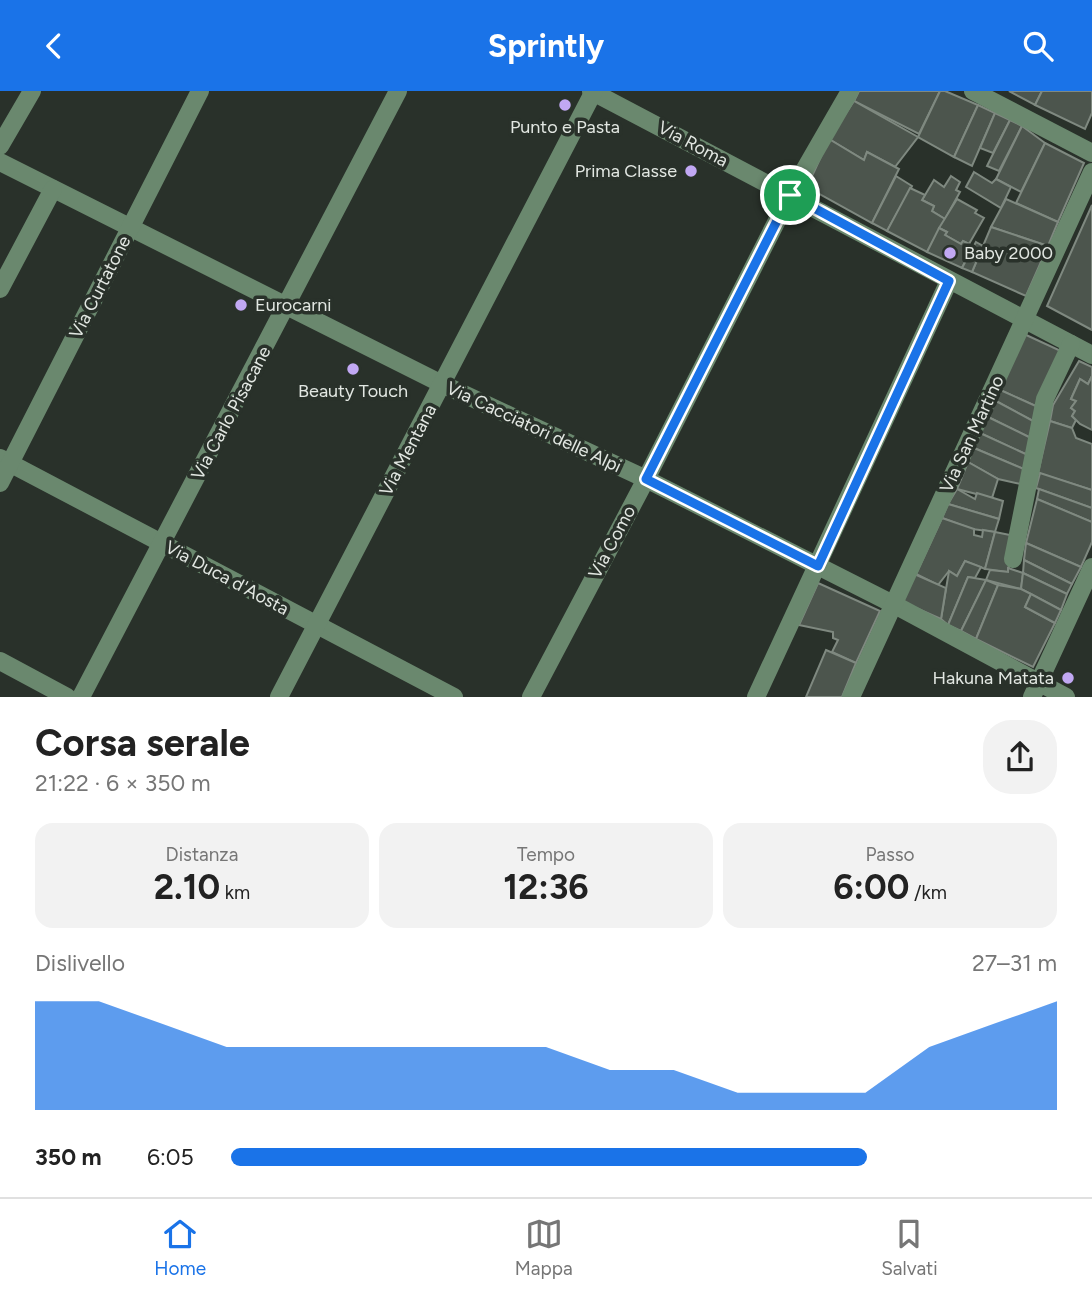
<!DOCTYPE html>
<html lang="it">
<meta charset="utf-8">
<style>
body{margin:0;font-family:Figtree,sans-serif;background:#f2f2f2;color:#222;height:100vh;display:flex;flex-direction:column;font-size:26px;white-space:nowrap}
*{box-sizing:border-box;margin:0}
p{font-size:23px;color:#767676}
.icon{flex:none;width:38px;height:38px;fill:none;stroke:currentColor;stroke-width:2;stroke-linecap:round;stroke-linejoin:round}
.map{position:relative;height:606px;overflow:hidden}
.drawer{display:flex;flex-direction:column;background:#fff;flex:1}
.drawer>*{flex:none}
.pin{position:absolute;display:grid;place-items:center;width:60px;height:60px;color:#fff;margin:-30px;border:4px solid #fff;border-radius:50%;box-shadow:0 2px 7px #0007}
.round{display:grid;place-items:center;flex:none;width:74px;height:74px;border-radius:28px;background:#f2f2f2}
.head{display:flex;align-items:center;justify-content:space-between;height:119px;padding:0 35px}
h1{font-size:38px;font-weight:700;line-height:52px}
.stats{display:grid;grid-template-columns:repeat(3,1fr);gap:10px;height:119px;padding:7px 35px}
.stats div{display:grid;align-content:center;border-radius:18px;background:#f2f2f2;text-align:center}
.stats b{font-size:35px;font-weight:700}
.stats small{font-size:19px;font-weight:400}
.stats p{font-size:19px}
.chart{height:196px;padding:14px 35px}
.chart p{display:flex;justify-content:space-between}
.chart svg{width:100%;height:126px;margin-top:7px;fill:#1a73e8;opacity:.7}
ul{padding:0 35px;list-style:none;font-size:23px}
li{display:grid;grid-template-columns:112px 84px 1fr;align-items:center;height:52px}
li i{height:18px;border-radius:9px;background:#1a73e8}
header{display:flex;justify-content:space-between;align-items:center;height:91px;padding:0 35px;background:#1a73e8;color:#fff;font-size:32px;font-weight:700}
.dock{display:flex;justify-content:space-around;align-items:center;height:98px;border-top:2px solid #e0e0e0;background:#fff;font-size:19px;color:#767676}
.dock a{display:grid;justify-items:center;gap:4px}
.dock .current{color:#1a73e8}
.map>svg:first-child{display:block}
.building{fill:#4c554d;stroke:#7f8980;stroke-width:2}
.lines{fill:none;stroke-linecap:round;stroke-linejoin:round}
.minor{stroke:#6a886e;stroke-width:18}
.route-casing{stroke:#fff;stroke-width:14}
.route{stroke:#1a73e8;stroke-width:9}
.poi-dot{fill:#c1a8f3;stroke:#29312a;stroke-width:2.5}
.labels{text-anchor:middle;stroke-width:7;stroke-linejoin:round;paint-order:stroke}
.poi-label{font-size:18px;fill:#e2e7e2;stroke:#29312a}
.street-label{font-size:18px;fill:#e2e7e2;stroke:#29312a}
</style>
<header><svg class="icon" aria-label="back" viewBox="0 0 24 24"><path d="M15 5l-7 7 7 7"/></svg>Sprintly<svg class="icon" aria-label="search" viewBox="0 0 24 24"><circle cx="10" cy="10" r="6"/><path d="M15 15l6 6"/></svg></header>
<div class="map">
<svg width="1092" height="606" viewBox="0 0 1092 606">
<rect width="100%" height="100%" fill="#29312a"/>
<!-- building -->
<g class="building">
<polygon points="859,0 940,0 919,43 854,10"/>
<polygon points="940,0 945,0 978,14 954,66 918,46"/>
<polygon points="1009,0 1042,0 1035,14"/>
<polygon points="1042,0 1092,0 1092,22 1085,38 1035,14"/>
<polygon points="854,10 918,46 895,76 867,61 864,69 829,48"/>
<polygon points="978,14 995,22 972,75 954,66"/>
<polygon points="995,22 1010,29 993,62 980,57"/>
<polygon points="1010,29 1022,35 999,80 987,75"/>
<polygon points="1022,35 1045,52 1021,101 996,88"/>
<polygon points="829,48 864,69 867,61 899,78 872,132 807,96"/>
<polygon points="1045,52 1084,72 1058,131 1016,112"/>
<polygon points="974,81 992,92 996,88 1011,96 1001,117 966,96"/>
<polygon points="896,85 912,95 887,140 872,132"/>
<polygon points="951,85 960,91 956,99 960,101 945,128 932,120 934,115 922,109 934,89 944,96"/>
<polygon points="910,97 925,104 922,109 934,115 932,120 945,128 927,161 887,140"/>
<polygon points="957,108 977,119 975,122 984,127 969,153 963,150 961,153 945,144 947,141 939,137"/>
<polygon points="1006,108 1058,131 1048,155 991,136"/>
<polygon points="1092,114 1092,239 1047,215"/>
<polygon points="991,136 1048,155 1026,205 972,181"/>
<polygon points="939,137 947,141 945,144 961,153 963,150 973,155 962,177 927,161"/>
<polygon points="976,151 983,155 972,181 962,177"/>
<polygon points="1024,243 1063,261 1038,316 998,298"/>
<polygon points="1079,270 1092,276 1092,285 1088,293 1080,288 1071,308 1076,310 1071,317 1075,320 1072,325 1076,329 1072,337 1050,330 1053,314"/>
<polygon points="1092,285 1092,339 1080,333 1072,325 1075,320 1071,317 1076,310 1071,308 1080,288 1088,293"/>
<polygon points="998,298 1038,316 1035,331 994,309"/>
<polygon points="994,309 1035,331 1031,347 986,325"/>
<polygon points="986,325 1031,347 1030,365 980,342"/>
<polygon points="1050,330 1072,337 1076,347 1092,353 1092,399 1038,382"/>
<polygon points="980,342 1030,365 1026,379 974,357"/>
<polygon points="974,357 1026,379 1025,394 998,388 968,371"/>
<polygon points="968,371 998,388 992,407 957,398"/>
<polygon points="1040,382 1092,399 1092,417 1036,397"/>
<polygon points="957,398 975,408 977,402 1003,410 999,428 948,413"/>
<polygon points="1039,398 1092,417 1092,431 1037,408"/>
<polygon points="1037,408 1092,431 1092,451 1081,476 1026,452"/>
<polygon points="948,413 999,428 995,441 972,438 942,427"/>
<polygon points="942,427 974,438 974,444 982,446 983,439 995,441 985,478 965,470 957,485 949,480 938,494 916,483"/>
<polygon points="995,441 1015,445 1008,481 985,478"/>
<polygon points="1026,452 1081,476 1072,493 1024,469"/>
<polygon points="1024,469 1072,493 1067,503 1023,482"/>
<polygon points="965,470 981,476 975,487 968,486 948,534 941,528 949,480 957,485"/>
<polygon points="1008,477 1023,482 1021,498 986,489 990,479 1008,481"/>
<polygon points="912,482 946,497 941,528 898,509"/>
<polygon points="1023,482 1067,503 1061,519 1021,498"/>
<polygon points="968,486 986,489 961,540 948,534"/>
<polygon points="986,489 998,494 976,548 961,540"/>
<polygon points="818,492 880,520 856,572 832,561 838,549 833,547 833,541 799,534"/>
<polygon points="998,494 1021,498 1031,503 1025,516 1055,532 1033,576 976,548"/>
<polygon points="1031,503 1061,519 1055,532 1025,516"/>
<polygon points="826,559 856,572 842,606 806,606"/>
</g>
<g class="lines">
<!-- minor -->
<g class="minor">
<polyline points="591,0 1092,264"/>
<polyline points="973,0 1092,62"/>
<polyline points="0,55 32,0"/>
<polyline points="0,71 442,293 646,388 893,513 1066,606"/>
<polyline points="0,198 53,98"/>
<polyline points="0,367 454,606"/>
<polyline points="0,392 200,0"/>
<polyline points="1013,468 1045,308 1071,253"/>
<polyline points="0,570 67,606"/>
<polyline points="81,606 398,0"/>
<polyline points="279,606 594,0"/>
<polyline points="531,606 646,388 790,104 850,0"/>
<polyline points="756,606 949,190"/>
<polyline points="851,606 1092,81"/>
<polyline points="1032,606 1092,476"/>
</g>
</g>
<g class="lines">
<!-- route casing -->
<g class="route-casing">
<polygon id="route" points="790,104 949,190 818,475 646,388"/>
</g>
<!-- route -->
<use href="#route" class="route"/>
</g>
<!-- markers -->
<g class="poi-dot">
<circle cx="565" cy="14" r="7"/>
<circle cx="691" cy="80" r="7"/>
<circle cx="950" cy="162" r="7"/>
<circle cx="241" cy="214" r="7"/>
<circle cx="353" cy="278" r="7"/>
<circle cx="1068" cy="587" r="7"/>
</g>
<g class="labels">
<!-- poi labels -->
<g class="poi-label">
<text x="565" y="42">Punto e Pasta</text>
<text x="677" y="86" text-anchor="end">Prima Classe</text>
<text x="964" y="168" text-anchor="start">Baby 2000</text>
<text x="255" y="220" text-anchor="start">Eurocarni</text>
<text x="353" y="306">Beauty Touch</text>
<text x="1054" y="593" text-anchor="end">Hakuna Matata</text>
</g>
<!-- street labels -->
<g class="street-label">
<text transform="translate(693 53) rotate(28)" y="6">Via Roma</text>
<text transform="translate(100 196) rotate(-63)" y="6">Via Curtatone</text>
<text transform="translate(231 322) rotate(-62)" y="6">Via Carlo Pisacane</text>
<text transform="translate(534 336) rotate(25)" y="6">Via Cacciatori delle Alpi</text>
<text transform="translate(972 343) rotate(-65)" y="6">Via San Martino</text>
<text transform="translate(408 359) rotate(-62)" y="6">Via Mentana</text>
<text transform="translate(612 451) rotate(-62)" y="6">Via Como</text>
<text transform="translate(227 487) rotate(28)" y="6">Via Duca d'Aosta</text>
</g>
</g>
</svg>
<div class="pin" style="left:790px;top:104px;background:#1e9e55"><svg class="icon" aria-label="arrive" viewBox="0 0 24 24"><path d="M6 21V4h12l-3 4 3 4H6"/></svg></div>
</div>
<section class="drawer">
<div class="head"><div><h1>Corsa serale</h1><p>21:22 · 6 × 350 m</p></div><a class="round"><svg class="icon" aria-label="share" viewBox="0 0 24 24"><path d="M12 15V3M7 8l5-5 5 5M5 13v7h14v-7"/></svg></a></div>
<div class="stats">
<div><p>Distanza</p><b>2.10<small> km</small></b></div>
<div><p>Tempo</p><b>12:36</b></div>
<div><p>Passo</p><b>6:00<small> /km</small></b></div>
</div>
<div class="chart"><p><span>Dislivello</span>27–31 m</p>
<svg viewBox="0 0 160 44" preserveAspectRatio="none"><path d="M0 44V6L10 6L20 14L30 22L40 22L50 22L60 22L70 22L80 22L90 30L100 30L110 38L120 38L130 38L140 22L150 14L160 6V44z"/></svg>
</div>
<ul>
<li><b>350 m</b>6:05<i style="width:77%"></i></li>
</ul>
</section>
<nav class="dock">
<a class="current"><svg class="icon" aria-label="home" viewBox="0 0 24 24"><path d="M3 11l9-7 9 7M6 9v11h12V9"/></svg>Home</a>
<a><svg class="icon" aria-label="map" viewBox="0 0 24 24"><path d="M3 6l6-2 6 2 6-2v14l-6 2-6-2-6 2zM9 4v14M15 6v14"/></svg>Mappa</a>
<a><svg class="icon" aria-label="saved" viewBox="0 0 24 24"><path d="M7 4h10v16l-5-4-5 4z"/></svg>Salvati</a>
</nav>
